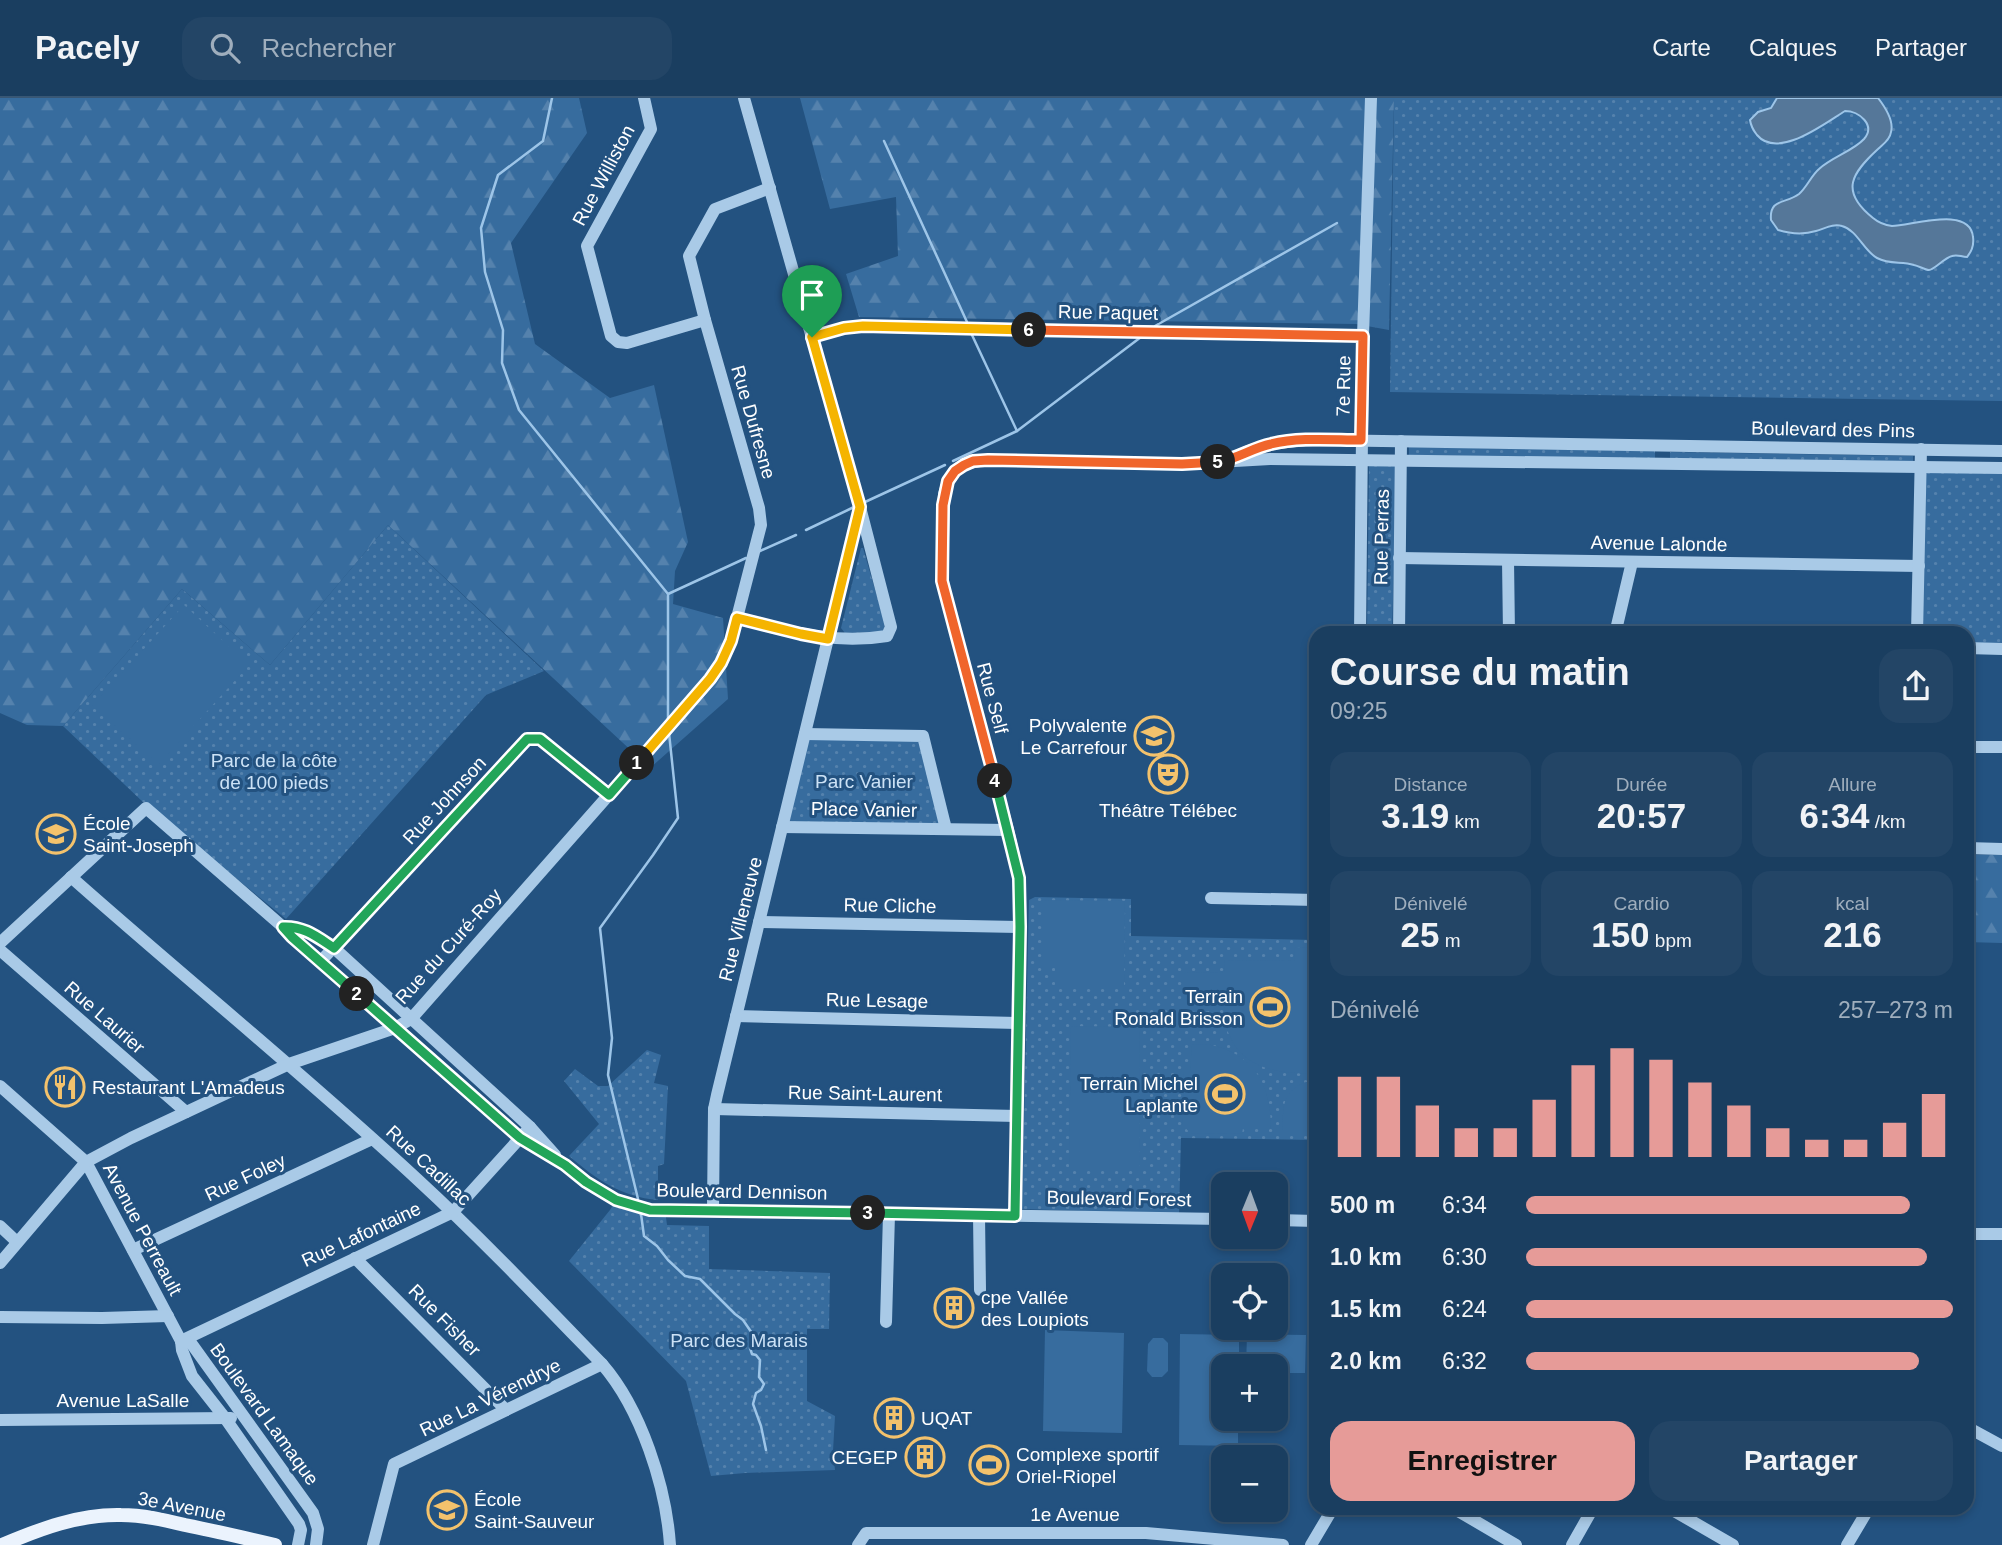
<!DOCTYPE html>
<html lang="fr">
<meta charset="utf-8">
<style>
body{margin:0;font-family:Arial,sans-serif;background:#234566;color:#f1f3f6;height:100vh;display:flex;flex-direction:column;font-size:26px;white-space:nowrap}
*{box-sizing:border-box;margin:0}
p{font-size:23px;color:#9faebd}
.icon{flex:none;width:38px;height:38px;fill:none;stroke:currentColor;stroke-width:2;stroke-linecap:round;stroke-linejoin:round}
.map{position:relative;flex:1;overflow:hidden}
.panel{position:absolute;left:1309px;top:528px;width:665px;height:889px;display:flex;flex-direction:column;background:#1a3e60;border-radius:21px;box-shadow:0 4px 10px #0003,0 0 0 2px #385775}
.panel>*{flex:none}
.needle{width:46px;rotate:181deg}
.tools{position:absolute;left:1211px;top:1074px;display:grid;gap:14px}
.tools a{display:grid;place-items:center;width:77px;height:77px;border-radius:14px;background:#1a3e60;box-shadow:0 4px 10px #0003,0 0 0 2px #385775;font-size:35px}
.pin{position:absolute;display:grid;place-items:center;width:60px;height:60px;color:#fff;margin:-72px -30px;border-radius:50% 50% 50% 0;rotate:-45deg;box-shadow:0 0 7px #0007}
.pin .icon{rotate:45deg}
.km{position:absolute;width:35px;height:35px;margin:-18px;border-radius:50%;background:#222;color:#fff;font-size:19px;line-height:35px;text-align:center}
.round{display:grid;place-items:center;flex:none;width:74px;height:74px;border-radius:21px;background:#234566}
.headline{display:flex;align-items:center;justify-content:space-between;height:119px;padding:0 21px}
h1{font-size:38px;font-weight:700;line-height:52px}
.metrics{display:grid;grid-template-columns:repeat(3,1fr);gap:10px;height:119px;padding:7px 21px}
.metrics div{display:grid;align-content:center;border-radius:18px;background:#234566;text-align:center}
.metrics b{font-size:35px;font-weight:700}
.metrics small{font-size:19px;font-weight:400}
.metrics p{font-size:19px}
.chart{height:196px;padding:14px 21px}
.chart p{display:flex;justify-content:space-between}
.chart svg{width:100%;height:126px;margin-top:7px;stroke:#e69b98;stroke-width:6}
.action{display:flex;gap:14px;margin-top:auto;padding:14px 21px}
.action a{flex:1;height:80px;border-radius:21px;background:#e69b98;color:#111;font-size:28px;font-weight:700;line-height:80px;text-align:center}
.action a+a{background:#234566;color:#f1f3f6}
ul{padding:0 21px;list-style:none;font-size:23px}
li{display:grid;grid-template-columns:112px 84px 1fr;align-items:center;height:52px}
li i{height:18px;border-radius:9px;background:#e69b98}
header{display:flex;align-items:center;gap:42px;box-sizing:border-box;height:98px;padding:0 35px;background:#1a3e60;border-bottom:2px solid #385775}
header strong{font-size:33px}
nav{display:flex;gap:38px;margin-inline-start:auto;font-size:24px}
.search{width:490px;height:63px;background:#234566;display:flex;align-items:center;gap:18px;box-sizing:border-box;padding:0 24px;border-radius:21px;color:#9faebd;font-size:26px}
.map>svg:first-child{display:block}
.grass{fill:url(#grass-dots)}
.forest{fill:url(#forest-firs)}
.garden{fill:#376c9e}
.water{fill:#579;stroke:#9dc5e8;stroke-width:2}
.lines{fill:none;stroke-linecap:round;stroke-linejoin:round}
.stream{stroke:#9dc5e8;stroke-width:2.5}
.minor{stroke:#a9cae7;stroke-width:12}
.major{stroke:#ebf3fd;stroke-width:14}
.split-1-casing{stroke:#fff;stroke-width:14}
.split-2-casing{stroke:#fff;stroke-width:14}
.split-3-casing{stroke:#fff;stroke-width:14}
.split-4-casing{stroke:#fff;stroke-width:14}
.split-5-casing{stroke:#fff;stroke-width:14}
.split-6-casing{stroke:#fff;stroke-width:14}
.split-7-casing{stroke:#fff;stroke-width:14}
.split-1{stroke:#f5b400;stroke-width:9}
.split-2{stroke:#22a559;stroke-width:9}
.split-3{stroke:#22a559;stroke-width:9}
.split-4{stroke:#22a559;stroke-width:9}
.split-5{stroke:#f0652b;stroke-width:9}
.split-6{stroke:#f0652b;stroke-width:9}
.split-7{stroke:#f5b400;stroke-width:9}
.labels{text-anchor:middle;stroke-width:6;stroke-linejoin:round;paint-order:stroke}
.street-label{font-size:19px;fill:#fff;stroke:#235280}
.poi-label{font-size:19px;fill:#fff;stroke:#235280;text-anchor:start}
.park-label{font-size:19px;fill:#cce2f6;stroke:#235280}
</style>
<header>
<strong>Pacely</strong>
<div class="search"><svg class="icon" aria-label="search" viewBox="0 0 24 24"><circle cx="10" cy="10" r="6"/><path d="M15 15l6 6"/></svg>Rechercher</div>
<nav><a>Carte</a><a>Calques</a><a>Partager</a></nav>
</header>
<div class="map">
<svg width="2002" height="1447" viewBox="0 0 2002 1447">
<defs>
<pattern id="grass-dots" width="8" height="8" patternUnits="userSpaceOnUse" patternTransform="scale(1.75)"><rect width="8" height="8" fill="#376c9e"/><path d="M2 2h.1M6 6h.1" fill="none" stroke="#5582ad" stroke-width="1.8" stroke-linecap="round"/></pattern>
<pattern id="forest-firs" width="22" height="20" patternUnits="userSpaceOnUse" patternTransform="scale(1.75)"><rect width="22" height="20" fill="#376c9e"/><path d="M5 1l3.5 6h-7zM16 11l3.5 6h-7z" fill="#5582ad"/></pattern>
</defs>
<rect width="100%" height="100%" fill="#235280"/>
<!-- grass -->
<g class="grass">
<polygon points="1394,0 2002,0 2002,303 1390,294"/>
<polygon points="1409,349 1655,353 1655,361 1409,357"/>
<polygon points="1670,354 1913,358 1913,365 1670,361"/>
<polygon points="1369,368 1397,368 1392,535 1367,536"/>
<polygon points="1921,369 2002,370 2002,551 1967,550 1967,536 1917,536"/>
<polygon points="388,427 544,573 486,597 286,821 145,706 63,628 182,491 270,567"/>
<polygon points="861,450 863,450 885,526 883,534 845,535 841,530"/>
<polygon points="805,636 923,638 946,731 782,729"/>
<polygon points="1035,799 1131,801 1131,838 1316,842 1316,1042 1181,1040 1179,1116 1022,1111 1029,802"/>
<path d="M647 952 661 957 654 985 668 988 664 1066 658 1068V1102C621 1099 596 1081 569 1058L599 1026 564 983 575 971 598 988H608Z"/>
<polygon points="616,1102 665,1112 667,1127 709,1128 709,1171 830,1175 829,1231 807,1231 807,1303 835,1318 833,1353 835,1372 745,1375 711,1378 686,1283 569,1163 610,1112"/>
</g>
<!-- forest -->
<g class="forest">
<polygon points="0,0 579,0 587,35 511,145 535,246 610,300 654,287 688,444 675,473 673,506 723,520 728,601 650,670 388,427 270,567 182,491 63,628 27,627 0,615"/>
<polygon points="800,0 1394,0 1389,232 1356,226 859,219 846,176 898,158 896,99 830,111"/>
<polygon points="1967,757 2002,757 2002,845 1967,844"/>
</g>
<!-- garden -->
<g class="garden">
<polygon points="184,507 249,567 159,666 92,608"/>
<polygon points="1042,802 1125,803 1124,888 1055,888 1055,866 1042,866"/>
<path d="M1295 849 1316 850V976C1281 975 1243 973 1228 934 1225 924 1225 912 1223 902 1214 917 1200 914 1184 913V876L1186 874 1224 875 1225 862 1294 863Z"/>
<polygon points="1071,928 1140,929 1139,1072 1069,1072"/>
<path d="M1207 946C1253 955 1271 985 1271 1030H1243L1242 1036 1190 1035 1182 1026 1184 974H1190L1192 947Z"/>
<path d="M1306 984H1316V1037H1292V1034H1283C1283 1010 1281 994 1306 984Z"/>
<polygon points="1045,1232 1124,1235 1122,1335 1043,1333"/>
<polygon points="1180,1236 1239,1237 1239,1269 1223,1269 1223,1321 1238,1321 1238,1348 1179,1347"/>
<polygon points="1247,1236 1306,1237 1305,1275 1276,1275 1276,1269 1246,1269"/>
<polygon points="1153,1240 1163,1240 1168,1245 1168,1273 1162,1279 1152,1279 1147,1273 1148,1246"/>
</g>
<!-- water -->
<path class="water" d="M1777 0H1878C1885 9 1894 23 1891 34 1890 42 1883 46 1878 51 1852 75 1839 93 1873 120 1879 125 1884 127 1892 128 1911 128 1970 107 1973 139 1974 146 1972 153 1967 159 1961 159 1958 156 1952 158 1944 160 1934 172 1929 172 1925 172 1919 168 1914 167 1901 163 1890 167 1877 160 1864 153 1857 132 1842 128 1833 125 1824 131 1816 133 1803 137 1791 136 1778 132L1771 122C1769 100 1786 106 1799 96 1807 89 1811 78 1819 71 1832 59 1853 53 1864 41 1876 27 1859 13 1845 13 1825 25 1778 62 1757 37 1753 32 1751 29 1750 22L1758 14 1771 10Z"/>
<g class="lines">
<!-- stream -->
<g class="stream">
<polyline points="552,0 543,43 498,77 481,130 485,174 503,232 502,265 519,312 668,496 668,622"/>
<polyline points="884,43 967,224"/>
<polyline points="1155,228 1337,125"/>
<polyline points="972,237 1017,333"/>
<polyline points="953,363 1017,333 1141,239"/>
<polyline points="865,404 945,367"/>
<polyline points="806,432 854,409"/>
<polyline points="760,453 796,437"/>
<polyline points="668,496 746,460"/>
<polyline points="638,1101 608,977 612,940 600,830 653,757 678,720 669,635"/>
<polyline points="641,1116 644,1138 657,1148 668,1162 685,1178 700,1181 735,1216 743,1222 756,1241 755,1247 750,1250 752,1256 756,1257 760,1262 759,1279 764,1286 761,1292 756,1295 753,1306 761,1328 766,1352"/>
</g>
<!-- minor -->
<g class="minor">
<polyline points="644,0 651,31 587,148 611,238 618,244 627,245 705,222"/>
<polyline points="812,239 844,230 863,228 1363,238"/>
<path d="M1235 359C1262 345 1289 343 1319 342L2002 353"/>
<polyline points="1399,460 1919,468"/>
<polyline points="1508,462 1509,536"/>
<path d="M737 520C789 533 833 547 887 538L891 529 861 413"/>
<polyline points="1360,536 1363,238 1371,0"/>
<polyline points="1399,536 1401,343"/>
<polyline points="1615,536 1632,464"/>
<polyline points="1917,536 1921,351"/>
<polyline points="1967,550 2002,551"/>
<polyline points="805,636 923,638 946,731"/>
<polyline points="1967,649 2002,649"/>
<polyline points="782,729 1008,732"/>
<polyline points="1967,750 2002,751"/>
<path d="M71 779C186 881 306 978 418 1082 482 1141 542 1204 602 1266 641 1311 666 1388 670 1447"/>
<polyline points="1211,800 1316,802"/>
<polyline points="759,824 1020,829"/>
<path d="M283 829C304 828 317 839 334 850L530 1029 555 1057"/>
<polyline points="0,845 146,710 283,829 292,839 520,1040 565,1067 586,1084 616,1102 651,1112 1223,1121"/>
<polyline points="0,852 186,1014"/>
<polyline points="320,864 527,641 540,641 609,697"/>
<polyline points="736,918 1017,925"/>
<polyline points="0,988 86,1064 181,1243 182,1252 192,1278 225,1320 299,1426 301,1432 298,1447"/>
<polyline points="714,1011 1016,1018"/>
<polyline points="713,1112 714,1011 717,997 860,409 744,0"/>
<polyline points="979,1117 980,1192"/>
<path d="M1015 1118 1020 829 1019 780 1008 732 942 483 944 396C951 370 963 364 988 362L1182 366 1270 361 2002 370"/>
<polyline points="1276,1122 1316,1123"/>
<polyline points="0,1128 17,1144"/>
<polyline points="1967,1136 2002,1136"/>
<polyline points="133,1152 372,1041"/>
<polyline points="355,1160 506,1312"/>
<polyline points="0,1165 86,1064 131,1040 289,966 395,930 411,921 711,581 721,565 731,543 761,427 759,410 705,222 689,158 715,111 770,90"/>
<polyline points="0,1219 102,1220 168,1218"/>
<polyline points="886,1224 889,1116"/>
<polyline points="181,1243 453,1114 530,1029"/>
<polyline points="181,1243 191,1245 313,1415 318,1431 316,1447"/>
<polyline points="0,1322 231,1320"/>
<polyline points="1967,1329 2002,1348"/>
<polyline points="1453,1410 1516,1447"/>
<polyline points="1669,1410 1733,1447"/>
<polyline points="373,1447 394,1366 602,1266"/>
<polyline points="858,1447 866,1435 1146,1435 1283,1447"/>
<polyline points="1311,1447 1333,1410"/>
<polyline points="1572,1447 1593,1410"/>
<polyline points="1847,1447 1869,1410"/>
</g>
<!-- major -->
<path class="major" d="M2 1447C40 1431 79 1416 121 1417 143 1417 164 1422 185 1427 215 1433 245 1440 275 1447"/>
</g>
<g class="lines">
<!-- split-1 casing -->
<g class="split-1-casing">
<polyline id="split-1" points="637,665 710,581 721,565 731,543 737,520 801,536 828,541 860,409 812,239"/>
</g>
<!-- split-2 casing -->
<g class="split-2-casing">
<path id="split-2" d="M357 896 292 839 283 829C304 828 317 839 334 850L527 641H540L609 697 637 665"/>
</g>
<!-- split-3 casing -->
<g class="split-3-casing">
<polyline id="split-3" points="357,896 520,1040 565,1067 586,1084 616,1102 650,1112 868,1115"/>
</g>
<!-- split-4 casing -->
<g class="split-4-casing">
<polyline id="split-4" points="868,1115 1015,1118 1020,829 1019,780 995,683"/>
</g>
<!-- split-5 casing -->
<g class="split-5-casing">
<polyline id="split-5" points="995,683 942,483 943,407 948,383 955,373 964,367 973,363 988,362 1182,366 1218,364"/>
</g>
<!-- split-6 casing -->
<g class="split-6-casing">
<path id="split-6" d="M1029 232 1363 238 1361 342C1332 342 1300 339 1271 346 1252 350 1237 361 1218 364"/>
</g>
<!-- split-7 casing -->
<g class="split-7-casing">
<polyline id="split-7" points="812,239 844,230 863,228 1029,232"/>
</g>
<!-- split-1 -->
<use href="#split-1" class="split-1"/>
<!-- split-2 -->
<use href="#split-2" class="split-2"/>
<!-- split-3 -->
<use href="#split-3" class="split-3"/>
<!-- split-4 -->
<use href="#split-4" class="split-4"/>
<!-- split-5 -->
<use href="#split-5" class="split-5"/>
<!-- split-6 -->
<use href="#split-6" class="split-6"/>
<!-- split-7 -->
<use href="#split-7" class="split-7"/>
</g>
<!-- icons -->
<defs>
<g id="school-ring" transform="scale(2.0125)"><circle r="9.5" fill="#235280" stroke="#f3c26c" stroke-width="1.5"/><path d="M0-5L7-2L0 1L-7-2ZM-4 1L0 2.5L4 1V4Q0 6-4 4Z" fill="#f3c26c"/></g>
<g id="theatre-ring" transform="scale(2.0125)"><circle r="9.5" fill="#235280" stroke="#f3c26c" stroke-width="1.5"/><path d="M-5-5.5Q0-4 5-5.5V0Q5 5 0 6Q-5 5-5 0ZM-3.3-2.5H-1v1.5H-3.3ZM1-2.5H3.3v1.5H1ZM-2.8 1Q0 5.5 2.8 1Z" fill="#f3c26c"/></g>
<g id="stadium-ring" transform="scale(2.0125)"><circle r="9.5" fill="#235280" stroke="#f3c26c" stroke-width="1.5"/><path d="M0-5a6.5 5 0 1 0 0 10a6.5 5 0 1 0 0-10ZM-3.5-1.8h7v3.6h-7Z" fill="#f3c26c"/></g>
<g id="restaurant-ring" transform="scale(2.0125)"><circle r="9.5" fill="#235280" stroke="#f3c26c" stroke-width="1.5"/><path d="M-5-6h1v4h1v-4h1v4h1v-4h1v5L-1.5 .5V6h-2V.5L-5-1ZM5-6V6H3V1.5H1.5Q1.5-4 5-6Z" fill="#f3c26c"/></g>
<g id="building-ring" transform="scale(2.0125)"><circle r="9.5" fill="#235280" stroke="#f3c26c" stroke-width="1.5"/><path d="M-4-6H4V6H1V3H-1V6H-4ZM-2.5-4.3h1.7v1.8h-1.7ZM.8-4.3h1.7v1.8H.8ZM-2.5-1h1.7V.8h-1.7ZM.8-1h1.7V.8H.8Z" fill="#f3c26c"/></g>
</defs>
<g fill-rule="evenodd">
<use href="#school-ring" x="1154" y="638"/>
<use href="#theatre-ring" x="1168" y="676"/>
<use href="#school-ring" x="56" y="736"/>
<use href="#stadium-ring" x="1270" y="909"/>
<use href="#restaurant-ring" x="65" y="989"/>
<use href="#stadium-ring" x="1225" y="996"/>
<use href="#building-ring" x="954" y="1210"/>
<use href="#building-ring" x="894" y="1320"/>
<use href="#building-ring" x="925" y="1359"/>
<use href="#stadium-ring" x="989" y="1367"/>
<use href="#school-ring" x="447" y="1412"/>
</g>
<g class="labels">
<!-- street labels -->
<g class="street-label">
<text transform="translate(603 77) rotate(-62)" y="7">Rue Williston</text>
<text transform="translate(1108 214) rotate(1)" y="7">Rue Paquet</text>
<text transform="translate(1343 288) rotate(-89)" y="7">7e Rue</text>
<text transform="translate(754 324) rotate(74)" y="7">Rue Dufresne</text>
<text transform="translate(1833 331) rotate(1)" y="7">Boulevard des Pins</text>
<text transform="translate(1381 439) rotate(-89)" y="7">Rue Perras</text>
<text transform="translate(1659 445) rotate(1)" y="7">Avenue Lalonde</text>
<text transform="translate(993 600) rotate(75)" y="7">Rue Self</text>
<text transform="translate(444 702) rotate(-47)" y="7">Rue Johnson</text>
<text transform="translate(864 711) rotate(1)" y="7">Place Vanier</text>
<text transform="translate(890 807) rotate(1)" y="7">Rue Cliche</text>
<text transform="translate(740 821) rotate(-76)" y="7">Rue Villeneuve</text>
<text transform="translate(448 848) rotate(-48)" y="7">Rue du Curé-Roy</text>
<text transform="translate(877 902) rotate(1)" y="7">Rue Lesage</text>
<text transform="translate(105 919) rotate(41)" y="7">Rue Laurier</text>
<text transform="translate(865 995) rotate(1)" y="7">Rue Saint-Laurent</text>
<text transform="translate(429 1067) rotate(43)" y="7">Rue Cadillac</text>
<text transform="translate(245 1079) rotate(-25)" y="7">Rue Foley</text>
<text transform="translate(742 1093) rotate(1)" y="7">Boulevard Dennison</text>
<text transform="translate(1119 1100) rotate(1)" y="7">Boulevard Forest</text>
<text transform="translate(143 1131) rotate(62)" y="7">Avenue Perreault</text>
<text transform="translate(361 1136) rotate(-25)" y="7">Rue Lafontaine</text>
<text transform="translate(445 1222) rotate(45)" y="7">Rue Fisher</text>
<text transform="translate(490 1299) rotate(-26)" y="7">Rue La Vérendrye</text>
<text x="123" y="1309">Avenue LaSalle</text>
<text transform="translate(265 1316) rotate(54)" y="7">Boulevard Lamaque</text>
<text transform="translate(182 1408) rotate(11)" y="7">3e Avenue</text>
<text x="1075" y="1423">1e Avenue</text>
</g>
<!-- poi labels -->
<g class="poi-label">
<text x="1127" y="634" text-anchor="end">Polyvalente<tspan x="1127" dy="22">Le Carrefour</tspan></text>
<text x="1168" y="719" text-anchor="middle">Théâtre Télébec</text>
<text x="83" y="732">École<tspan x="83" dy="22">Saint-Joseph</tspan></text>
<text x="1243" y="905" text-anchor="end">Terrain<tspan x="1243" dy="22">Ronald Brisson</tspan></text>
<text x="1198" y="992" text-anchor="end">Terrain Michel<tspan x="1198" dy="22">Laplante</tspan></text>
<text x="92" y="996">Restaurant L'Amadeus</text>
<text x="981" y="1206">cpe Vallée<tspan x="981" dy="22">des Loupiots</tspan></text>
<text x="921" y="1327">UQAT</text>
<text x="1016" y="1363">Complexe sportif<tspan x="1016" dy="22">Oriel-Riopel</tspan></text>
<text x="898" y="1366" text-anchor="end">CEGEP</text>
<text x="474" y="1408">École<tspan x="474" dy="22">Saint-Sauveur</tspan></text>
</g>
<!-- park labels -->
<g class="park-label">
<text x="274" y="669">Parc de la côte<tspan x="274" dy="22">de 100 pieds</tspan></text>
<text x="864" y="690">Parc Vanier</text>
<text x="739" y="1249">Parc des Marais</text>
</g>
</g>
</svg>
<div class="tools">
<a><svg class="needle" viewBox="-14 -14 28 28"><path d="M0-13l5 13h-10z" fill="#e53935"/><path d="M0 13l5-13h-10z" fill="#9faebd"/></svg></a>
<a><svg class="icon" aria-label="locate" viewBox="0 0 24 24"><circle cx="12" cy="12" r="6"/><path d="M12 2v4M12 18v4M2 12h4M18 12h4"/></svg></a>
<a>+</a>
<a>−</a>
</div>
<div class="pin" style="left:812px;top:239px;background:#1e9e55"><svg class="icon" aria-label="arrive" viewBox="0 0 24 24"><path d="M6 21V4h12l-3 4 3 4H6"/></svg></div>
<b class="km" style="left:637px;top:665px">1</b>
<b class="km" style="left:357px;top:896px">2</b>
<b class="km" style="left:868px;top:1115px">3</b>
<b class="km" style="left:995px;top:683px">4</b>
<b class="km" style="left:1218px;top:364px">5</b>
<b class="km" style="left:1029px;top:232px">6</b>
<section class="panel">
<div class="headline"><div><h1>Course du matin</h1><p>09:25</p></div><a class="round"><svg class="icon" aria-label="share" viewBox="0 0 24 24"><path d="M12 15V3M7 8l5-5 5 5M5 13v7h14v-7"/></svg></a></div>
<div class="metrics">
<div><p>Distance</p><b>3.19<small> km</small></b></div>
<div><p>Durée</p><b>20:57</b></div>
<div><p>Allure</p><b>6:34<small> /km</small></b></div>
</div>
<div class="metrics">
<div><p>Dénivelé</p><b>25<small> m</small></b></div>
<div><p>Cardio</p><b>150<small> bpm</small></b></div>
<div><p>kcal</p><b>216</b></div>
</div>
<div class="chart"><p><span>Dénivelé</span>257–273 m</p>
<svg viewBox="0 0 160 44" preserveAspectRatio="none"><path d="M5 44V16M15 44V16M25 44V26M35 44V34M45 44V34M55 44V24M65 44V12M75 44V6M85 44V10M95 44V18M105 44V26M115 44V34M125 44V38M135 44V38M145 44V32M155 44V22"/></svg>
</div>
<ul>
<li><b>500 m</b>6:34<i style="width:90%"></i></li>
<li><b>1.0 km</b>6:30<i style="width:94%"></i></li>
<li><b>1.5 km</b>6:24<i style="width:100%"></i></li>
<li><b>2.0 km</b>6:32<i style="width:92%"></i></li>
</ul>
<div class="action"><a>Enregistrer</a><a>Partager</a></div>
</section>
</div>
